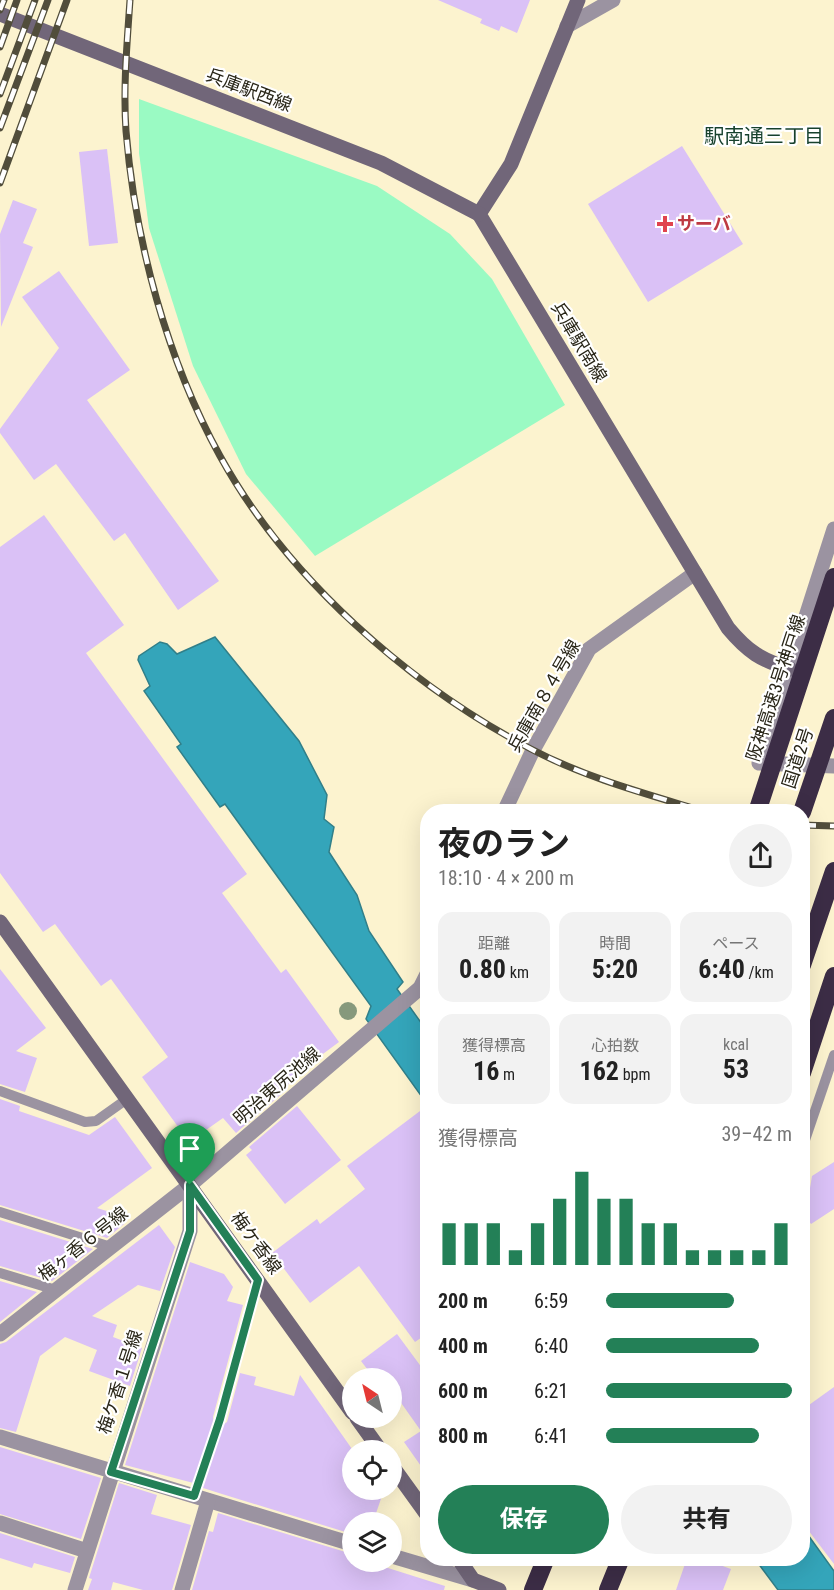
<!DOCTYPE html>
<html lang="ja">
<meta charset="utf-8">
<style>
body{margin:0;font-family:"Roboto Condensed","Noto Sans JP",sans-serif;background:#f2f2f2;color:#222;height:100vh;display:flex;flex-direction:column;font-size:22px;white-space:nowrap}
*{box-sizing:border-box;margin:0}
p{font-size:20px;color:#767676}
.icon{flex:none;width:33px;height:33px;fill:none;stroke:currentColor;stroke-width:2;stroke-linecap:round;stroke-linejoin:round}
.map{position:relative;flex:1;overflow:hidden}
.details{position:absolute;left:420px;top:804px;width:390px;height:762px;display:flex;flex-direction:column;background:#fff;border-radius:24px;box-shadow:0 6px 24px #0002}
.details>*{flex:none}
.needle{width:39px;rotate:325deg}
.controls{position:absolute;left:342px;top:1368px;display:grid;gap:12px}
.controls a{display:grid;place-items:center;width:60px;height:60px;border-radius:50%;background:#fff;box-shadow:0 6px 24px #0002;font-size:30px}
.pin{position:absolute;display:grid;place-items:center;width:51px;height:51px;color:#fff;margin:-62px -26px;border-radius:50% 50% 50% 0;rotate:-45deg;box-shadow:0 0 6px #0007}
.pin .icon{rotate:45deg}
.round{display:grid;place-items:center;flex:none;width:63px;height:63px;border-radius:32px;background:#f2f2f2}
.head{display:flex;align-items:center;justify-content:space-between;height:102px;padding:0 18px}
h1{font-size:33px;font-weight:700;line-height:45px}
.metrics{display:grid;grid-template-columns:repeat(3,1fr);gap:9px;height:102px;padding:6px 18px}
.metrics div{display:grid;align-content:center;border-radius:15px;background:#f2f2f2;text-align:center}
.metrics b{font-size:26px;font-weight:700}
.metrics small{font-size:16px;font-weight:400}
.metrics p{font-size:16px}
.chart{height:168px;padding:12px 18px}
.chart p{display:flex;justify-content:space-between}
.chart svg{width:100%;height:108px;margin-top:6px;stroke:#238057;stroke-width:6}
.button{display:flex;gap:12px;margin-top:auto;padding:12px 18px}
.button a{flex:1;height:69px;border-radius:36px;background:#238057;color:#fff;font-size:24px;font-weight:700;line-height:69px;text-align:center}
.button a+a{background:#f2f2f2;color:#222}
ul{padding:0 18px;list-style:none;font-size:20px}
li{display:grid;grid-template-columns:96px 72px 1fr;align-items:center;height:45px}
li i{height:15px;border-radius:8px;background:#238057}
.map>svg:first-child{display:block}
.green{fill:#9afac3}
.water{fill:#34a5ba;stroke:#317f89;stroke-width:1.5}
.building{fill:#dac1f6}
.lines{fill:none;stroke-linecap:round;stroke-linejoin:round}
.path{stroke:#a19b80;stroke-width:4;stroke-dasharray:4.5 4.5;stroke-linecap:butt}
.lane{stroke:#9b93a1;stroke-width:10}
.street{stroke:#9b93a1;stroke-width:15}
.secondary{stroke:#716679;stroke-width:15}
.highway{stroke:#3c2d46;stroke-width:18}
.rail-casing{stroke:#514d3b;stroke-width:7}
.rail{stroke:#fff;stroke-width:4.5;stroke-dasharray:14;stroke-linecap:butt}
.highway-bridge{stroke:#3c2d46;stroke-width:18}
.tree{fill:#86997c}
.route-casing{stroke:#fff;stroke-width:12}
.route{stroke:#238057;stroke-width:8}
.health-dot{fill:#e0444e;stroke:#fff;stroke-width:2}
.labels{text-anchor:middle;stroke-width:4.5;stroke-linejoin:round;paint-order:stroke}
.street-label{font-size:18px;fill:#292618;stroke:#fff}
.health-label{font-size:18px;font-weight:bold;fill:#be3a42;stroke:#fff;text-anchor:start}
.neighbourhood-label{font-size:20px;fill:#17412d;stroke:#fff}
</style>
<div class="map">
<svg width="834" height="1590" viewBox="0 0 834 1590">
<rect width="100%" height="100%" fill="#fcf3cf"/>
<!-- green -->
<polygon class="green" points="139,99 377,186 450,234 492,279 565,405 315,556 246,474 193,366 149,228 139,153"/>
<!-- water -->
<g class="water">
<polygon points="215,637 299,741 327,795 324,819 334,827 329,852 357,895 369,931 403,982 397,989 427,1031 427,1104 366,1019 371,1006 225,804 220,807 177,747 181,744 144,691 150,686 138,660 139,656 160,642 167,644 177,654"/>
<polygon points="803,1528 834,1571 834,1590 778,1590 755,1559 802,1558"/>
</g>
<!-- building -->
<g class="building">
<polygon points="438,0 530,0 517,33 501,26 499,31 480,23 482,19"/>
<polygon points="682,146 743,244 648,302 588,204"/>
<polygon points="107,149 118,243 89,246 79,152"/>
<polygon points="13,200 37,209 23,243 33,247 1,327 0,234"/>
<polygon points="59,271 130,370 87,400 219,581 178,610 125,533 114,541 56,464 34,480 0,433 0,429 59,348 22,297"/>
<polygon points="44,515 124,625 86,653 247,874 222,893 281,973 286,969 339,1042 288,1080 290,1083 284,1088 285,1091 236,1133 223,1118 189,1142 142,1077 168,1057 111,979 101,986 55,924 43,932 0,873 0,547"/>
<polygon points="0,969 46,1028 16,1051 37,1058 25,1092 0,1084"/>
<polygon points="0,1099 20,1106 19,1111 89,1135 115,1117 152,1168 97,1208 126,1217 124,1224 107,1238 0,1205"/>
<polygon points="428,1105 428,1333 415,1342 359,1266 310,1303 272,1253 317,1219 320,1224 365,1189 347,1166"/>
<polygon points="297,1106 341,1160 285,1204 246,1155 252,1150 249,1147"/>
<polygon points="834,1162 834,1209 811,1224 802,1211 802,1205 810,1188 812,1176"/>
<polygon points="0,1220 93,1249 52,1281 0,1266"/>
<polygon points="159,1225 175,1247 160,1291 138,1285 92,1316 117,1325 113,1337 142,1348 130,1386 89,1371 97,1350 65,1337 40,1356 16,1432 0,1428 0,1344 6,1342"/>
<polygon points="190,1262 224,1274 233,1287 227,1301 243,1305 213,1417 214,1424 221,1426 227,1422 240,1373 256,1377 254,1385 294,1396 300,1375 352,1449 352,1490 384,1490 373,1522 352,1522 352,1534 222,1494 200,1487 201,1485 125,1465"/>
<polygon points="0,1281 37,1292 0,1322"/>
<polygon points="397,1334 428,1376 428,1476 404,1442 421,1431 392,1390 392,1378 374,1378 361,1361"/>
<polygon points="834,1387 834,1564 802,1522 802,1410"/>
<polygon points="0,1447 101,1478 81,1539 0,1514"/>
<polygon points="119,1483 157,1495 151,1514 191,1525 172,1590 143,1590 113,1582 111,1590 88,1590 92,1579 89,1578"/>
<polygon points="218,1513 352,1554 352,1562 369,1562 445,1586 444,1590 192,1590 209,1531 213,1532"/>
<polygon points="0,1533 75,1557 70,1573 34,1563 32,1568 0,1558"/>
<polygon points="687,1558 700,1558 731,1569 723,1590 676,1590"/>
</g>
<g class="lines">
<!-- path -->
<polyline class="path" points="200,1478 215,1434"/>
<!-- lane -->
<g class="lane">
<polyline points="0,1091 85,1122 96,1121 127,1099"/>
<polyline points="802,1149 834,1055"/>
<polyline points="0,1212 111,1247"/>
<polyline points="0,1273 56,1290"/>
<polyline points="220,1419 258,1280"/>
</g>
<!-- street -->
<g class="street">
<polyline points="567,26 613,0"/>
<polyline points="834,529 759,763 834,766"/>
<polyline points="504,812 533,750 589,649 695,573"/>
<polyline points="0,1334 190,1185 420,988 428,972"/>
<polyline points="0,1437 352,1544"/>
<polyline points="0,1523 87,1551"/>
<polyline points="392,1556 473,1580"/>
<polyline points="75,1590 190,1231 190,1185"/>
<polyline points="182,1590 208,1501"/>
</g>
<!-- secondary -->
<g class="secondary">
<path d="M578 0 511 164 479 214 728 628C748 652 761 660 790 669"/>
<polyline points="0,14 381,163 479,214"/>
<polyline points="0,922 352,1412"/>
<polyline points="357,1418 380,1450"/>
<polyline points="392,1466 428,1516"/>
<polyline points="458,1558 473,1580 499,1590"/>
</g>
<!-- highway -->
<g class="highway">
<polyline points="802,965 834,871"/>
<polyline points="802,1073 834,976"/>
<polyline points="533,1590 546,1558"/>
<polyline points="608,1590 621,1558"/>
</g>
<!-- rail casing -->
<g class="rail-casing">
<g id="rail">
<path d="M130 0C127 44 123 88 126 131 135 241 167 360 220 456 287 578 409 685 531 749 586 778 647 794 706 812"/>
<polyline points="0,10 4,0"/>
<polyline points="0,47 17,0"/>
<polyline points="0,94 35,0"/>
<polyline points="0,128 48,0"/>
<polyline points="0,183 67,0"/>
<polyline points="802,825 834,826"/>
</g>
</g>
<!-- rail -->
<use href="#rail" class="rail"/>
<!-- highway-bridge -->
<g class="highway-bridge">
<polyline points="757,812 834,577"/>
<polyline points="802,812 834,718"/>
</g>
</g>
<!-- trees -->
<circle class="tree" cx="348" cy="1011" r="9"/>
<g class="lines">
<!-- route casing -->
<g class="route-casing">
<polygon id="route" points="190,1185 258,1280 220,1419 194,1496 111,1472 190,1231"/>
</g>
<!-- route -->
<use href="#route" class="route"/>
</g>
<!-- markers -->
<path class="health-dot" d="M662 215h6v6h6v6h-6v6h-6v-6h-6v-6h6z"/>
<g class="labels">
<!-- street labels -->
<g class="street-label">
<text transform="translate(249 90) rotate(21)" y="6">兵庫駅西線</text>
<text transform="translate(579 342) rotate(59)" y="6">兵庫駅南線</text>
<text transform="translate(776 688) rotate(-72)" y="6">阪神高速3号神戸線</text>
<text transform="translate(544 696) rotate(-60)" y="6">兵庫南８４号線</text>
<text transform="translate(798 758) rotate(-72)" y="6">国道2号</text>
<text transform="translate(277 1086) rotate(-41)" y="6">明治東尻池線</text>
<text transform="translate(256 1243) rotate(54)" y="6">梅ケ香線</text>
<text transform="translate(83 1244) rotate(-38)" y="6">梅ヶ香６号線</text>
<text transform="translate(120 1382) rotate(-72)" y="6">梅ケ香１号線</text>
</g>
<!-- health labels -->
<g class="health-label">
<text x="677" y="230">サーバ</text>
</g>
<!-- neighbourhood labels -->
<g class="neighbourhood-label">
<text x="764" y="143">駅南通三丁目</text>
</g>
</g>
</svg>
<div class="controls">
<a><svg class="needle" viewBox="-14 -14 28 28"><path d="M0-13l5 13h-10z" fill="#e53935"/><path d="M0 13l5-13h-10z" fill="#767676"/></svg></a>
<a><svg class="icon" aria-label="locate" viewBox="0 0 24 24"><circle cx="12" cy="12" r="6"/><path d="M12 2v4M12 18v4M2 12h4M18 12h4"/></svg></a>
<a><svg class="icon" aria-label="layers" viewBox="0 0 24 24"><path d="M12 4l9 5-9 5-9-5zM3 14l9 5 9-5"/></svg></a>
</div>
<div class="pin" style="left:190px;top:1185px;background:#1e9e55"><svg class="icon" aria-label="arrive" viewBox="0 0 24 24"><path d="M6 21V4h12l-3 4 3 4H6"/></svg></div>
<section class="details">
<div class="head"><div><h1>夜のラン</h1><p>18:10 · 4 × 200 m</p></div><a class="round"><svg class="icon" aria-label="share" viewBox="0 0 24 24"><path d="M12 15V3M7 8l5-5 5 5M5 13v7h14v-7"/></svg></a></div>
<div class="metrics">
<div><p>距離</p><b>0.80<small> km</small></b></div>
<div><p>時間</p><b>5:20</b></div>
<div><p>ペース</p><b>6:40<small> /km</small></b></div>
</div>
<div class="metrics">
<div><p>獲得標高</p><b>16<small> m</small></b></div>
<div><p>心拍数</p><b>162<small> bpm</small></b></div>
<div><p>kcal</p><b>53</b></div>
</div>
<div class="chart"><p><span>獲得標高</span>39–42 m</p>
<svg viewBox="0 0 160 44" preserveAspectRatio="none"><path d="M5 44V27M15 44V27M25 44V27M35 44V38M45 44V27M55 44V17M65 44V6M75 44V17M85 44V17M95 44V27M105 44V27M115 44V38M125 44V38M135 44V38M145 44V38M155 44V27"/></svg>
</div>
<ul>
<li><b>200 m</b>6:59<i style="width:69%"></i></li>
<li><b>400 m</b>6:40<i style="width:82%"></i></li>
<li><b>600 m</b>6:21<i style="width:100%"></i></li>
<li><b>800 m</b>6:41<i style="width:82%"></i></li>
</ul>
<div class="button"><a>保存</a><a>共有</a></div>
</section>
</div>
